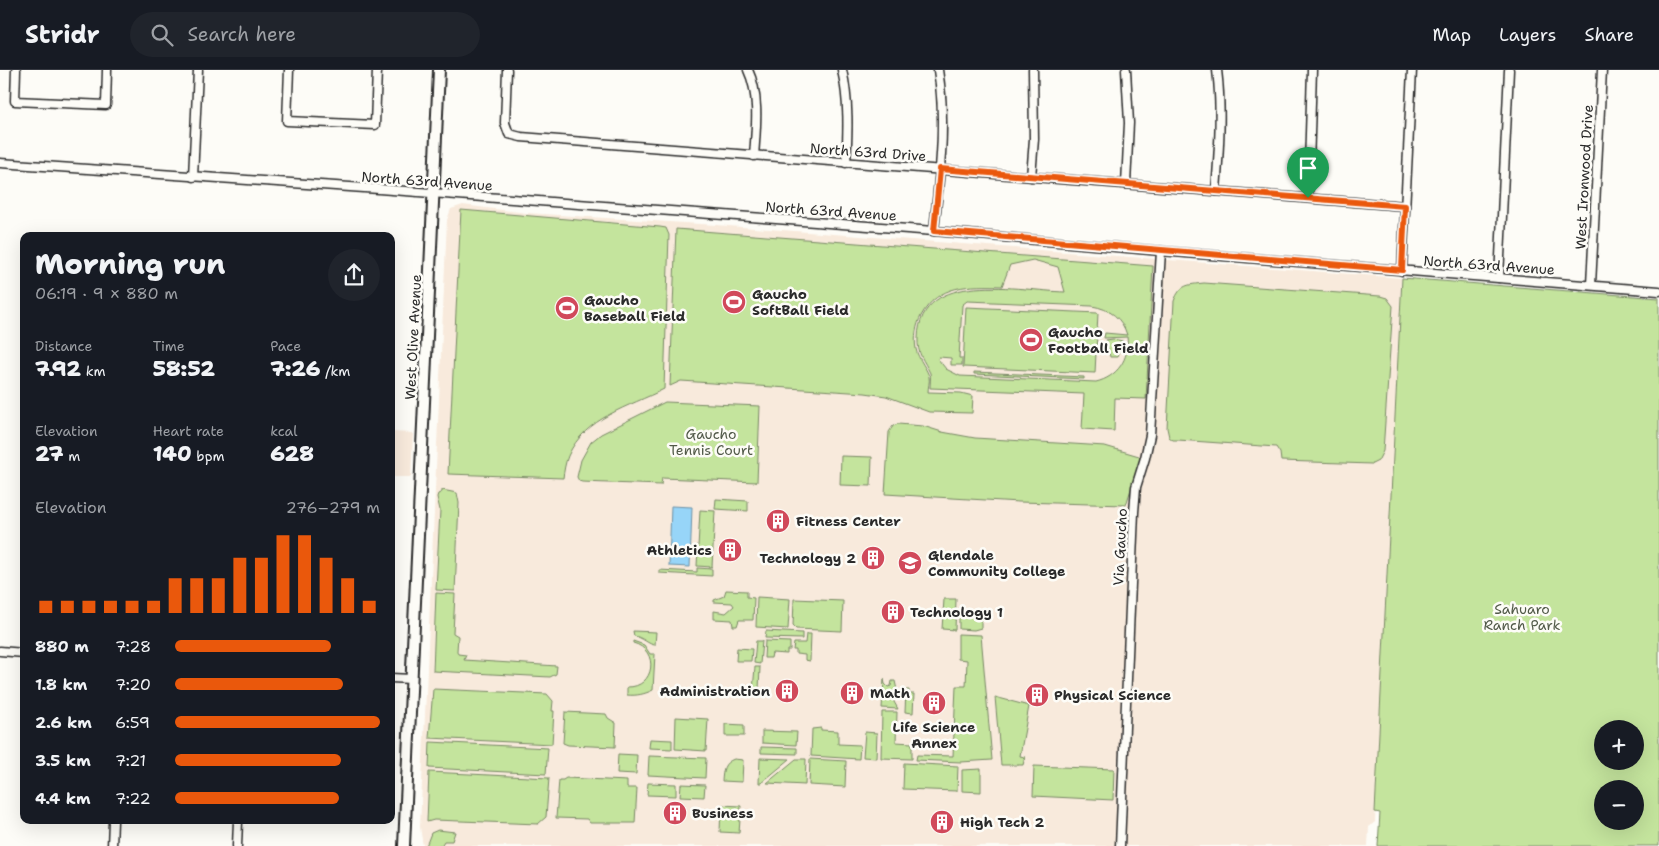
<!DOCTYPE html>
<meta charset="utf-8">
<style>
body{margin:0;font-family:"Shantell Sans",sans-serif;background:#20242c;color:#f1f3f6;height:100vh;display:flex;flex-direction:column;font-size:19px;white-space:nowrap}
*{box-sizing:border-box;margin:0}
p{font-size:16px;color:#9ea1a6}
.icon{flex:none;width:28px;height:28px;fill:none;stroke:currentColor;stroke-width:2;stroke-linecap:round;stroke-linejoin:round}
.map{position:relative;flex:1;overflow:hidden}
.sheet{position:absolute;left:20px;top:162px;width:375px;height:592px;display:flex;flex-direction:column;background:#171b24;border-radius:10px;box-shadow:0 5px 20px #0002}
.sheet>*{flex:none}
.tools{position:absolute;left:1594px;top:650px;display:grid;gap:10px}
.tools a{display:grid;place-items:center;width:50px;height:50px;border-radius:50%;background:#171b24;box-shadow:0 5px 20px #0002;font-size:25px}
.pin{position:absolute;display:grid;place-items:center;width:42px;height:42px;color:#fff;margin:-51px -21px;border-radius:50% 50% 50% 0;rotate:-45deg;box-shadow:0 0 5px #0007}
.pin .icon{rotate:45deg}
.round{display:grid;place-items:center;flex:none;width:52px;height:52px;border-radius:26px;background:#20242c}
.headline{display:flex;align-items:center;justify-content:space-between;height:85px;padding:0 15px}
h1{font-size:28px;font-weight:800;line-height:38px}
.metrics{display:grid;grid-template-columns:repeat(3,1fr);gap:8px;height:85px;padding:5px 15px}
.metrics div{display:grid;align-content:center}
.metrics b{font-size:21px;font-weight:800}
.metrics small{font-size:14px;font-weight:400}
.metrics p{font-size:14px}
.chart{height:140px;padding:10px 15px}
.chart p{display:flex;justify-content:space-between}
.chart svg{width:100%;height:90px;margin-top:5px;stroke:#ea580c;stroke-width:6}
ul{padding:0 15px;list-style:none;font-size:16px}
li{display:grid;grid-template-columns:80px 60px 1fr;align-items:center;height:38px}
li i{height:12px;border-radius:6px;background:#ea580c}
header{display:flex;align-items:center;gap:30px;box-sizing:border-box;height:70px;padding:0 25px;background:#171b24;border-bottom:1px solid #363941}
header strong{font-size:24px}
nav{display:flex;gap:28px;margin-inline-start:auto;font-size:18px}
.search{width:350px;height:45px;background:#20242c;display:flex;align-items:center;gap:12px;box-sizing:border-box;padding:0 18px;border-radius:28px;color:#9ea1a6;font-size:19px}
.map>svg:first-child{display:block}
.built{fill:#f8eadc}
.green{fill:#c4e49d;stroke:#788864;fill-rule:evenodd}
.water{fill:#97d5f8;stroke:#6c91a6}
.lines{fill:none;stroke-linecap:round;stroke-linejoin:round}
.minor-casing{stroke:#2b2b2b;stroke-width:11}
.major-casing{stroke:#2b2b2b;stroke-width:14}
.minor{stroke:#fdfcf7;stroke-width:8}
.major{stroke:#fdfcf7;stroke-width:10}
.route-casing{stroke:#fff;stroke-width:10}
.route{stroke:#ea580c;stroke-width:6}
.labels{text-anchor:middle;stroke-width:5;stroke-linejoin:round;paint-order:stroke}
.street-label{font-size:14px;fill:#2b2b2b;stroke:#fdfcf7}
.poi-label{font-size:14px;font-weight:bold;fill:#2b2b2b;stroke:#fdfcf7;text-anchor:start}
.park-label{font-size:14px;fill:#515948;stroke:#fdfcf7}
</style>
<header>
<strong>Stridr</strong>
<div class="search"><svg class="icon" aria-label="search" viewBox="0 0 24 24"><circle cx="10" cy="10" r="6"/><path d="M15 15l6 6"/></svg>Search here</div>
<nav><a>Map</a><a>Layers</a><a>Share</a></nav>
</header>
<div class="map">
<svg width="1659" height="776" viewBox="0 0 1659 776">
<rect width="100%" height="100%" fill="#fdfcf7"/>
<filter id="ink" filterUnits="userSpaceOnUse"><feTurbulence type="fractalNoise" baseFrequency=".02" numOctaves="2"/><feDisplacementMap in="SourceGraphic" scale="10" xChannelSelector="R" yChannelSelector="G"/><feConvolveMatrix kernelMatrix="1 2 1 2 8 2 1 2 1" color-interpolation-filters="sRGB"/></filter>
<g filter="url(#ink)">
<!-- built -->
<g class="built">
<polygon points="463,135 527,143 716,155 1402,208 1375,752 1369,757 1368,776 423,776 420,757 447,150 451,139"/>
<polygon points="391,362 413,363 411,407 391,407"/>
</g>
<!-- green -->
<g class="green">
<path d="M461 140 660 157 666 158 669 165 664 319C629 337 585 347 568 386 565 393 564 401 563 408L448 404Z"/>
<path d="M676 159 1153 196 1146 329 1115 328 1114 361 1082 359 1084 324 930 318C930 313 931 307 930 303 924 290 917 284 918 268 920 197 1020 221 1065 222L1058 197 1033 190 1010 195 1002 216C970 215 938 214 921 246 916 255 914 269 916 279 918 289 928 300 929 307 930 312 928 317 928 322L961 323 973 326 972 343 929 342 886 326 865 323 681 311 670 316ZM967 231 1092 236C1110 239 1122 248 1127 265L1105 263 1104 268 1127 267C1130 289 1117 307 1096 312L960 306 946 299 938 289 939 287 951 288V295H962V288H959L962 235Z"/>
<path d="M1402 208 1659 228V776H1378L1380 743 1375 742ZM1602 659H1635V691H1602ZM1602 719H1635V751H1602Z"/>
<path d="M1204 213 1380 226 1387 228 1393 236 1383 381 1378 391 1372 394 1281 391 1280 383 1276 377 1178 370H1173L1169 367 1167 358 1174 231C1181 214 1187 215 1204 213Z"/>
<polygon points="966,237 1098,243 1095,303 963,297"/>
<polygon points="1113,269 1123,271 1117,287 1110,287 1106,270"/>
<polygon points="974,302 1084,307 1084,309 974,304"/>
<polygon points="665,332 760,336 757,412 662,408 661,415 582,412 579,411 577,407 581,390 591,372 601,364"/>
<polygon points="898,354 923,356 942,362 975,368 1105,376 1139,386 1140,390 1126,435 1019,432 885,424 889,362 893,356"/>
<polygon points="841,386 872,387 871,416 840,415"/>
<polygon points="442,420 457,423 459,433 455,521 436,520 440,440 437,427 438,424 442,422"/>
<polygon points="716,429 748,431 748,441 715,439"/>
<polygon points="700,440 715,441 712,497 697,496"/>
<polygon points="697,498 712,499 712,506 659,503 659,500 697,502"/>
<polygon points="726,520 747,521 747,527 754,528 753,550 739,550 737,556 733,556 732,550 714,549 714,541 726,543 734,536 732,533 714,532 714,530 724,526"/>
<polygon points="436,523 455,524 453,563 458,566 457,581 458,584 466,585 464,590 557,596 556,604 550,607 433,601"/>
<polygon points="757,527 790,529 788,559 756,557"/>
<polygon points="794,529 843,531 842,561 796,559 793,556"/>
<polygon points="944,529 956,529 955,560 942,559"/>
<polygon points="959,544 978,545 981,548 981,558 974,560 959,559"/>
<path d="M633 561 656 562 655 575C649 575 642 567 634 566Z"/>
<polygon points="766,561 802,563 802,569 765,568"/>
<polygon points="806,564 811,564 810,591 805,590 805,585 796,584 796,580 793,580 794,573 805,573"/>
<polygon points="958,564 981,565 992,690 961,692 916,690 917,685 953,686 956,616 966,616 967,590 958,589"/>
<path d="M633 571 644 575 650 584H655L653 620C645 624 637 626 627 625V617C655 618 660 580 633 573Z"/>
<polygon points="756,571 762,571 760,594 754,593"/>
<polygon points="765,571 790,572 790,580 787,580 787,584 772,583 771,588 764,588"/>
<polygon points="737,578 752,579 751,591 736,591"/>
<polygon points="755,597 760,597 759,620 753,620"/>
<polygon points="884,609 885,614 888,617 891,616 892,611 895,611 897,620 893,630 898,639 882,638"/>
<polygon points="433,619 547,624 553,631 552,641 554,641 552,674 429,668"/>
<polygon points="906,620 909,620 909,624 914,624 913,643 905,642"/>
<polygon points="995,627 1029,636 1020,686 1025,687 1023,695 1001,695"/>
<polygon points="565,642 606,644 608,648 616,653 615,677 568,675 563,673"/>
<polygon points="882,642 897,642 896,672 912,673 912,689 881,688"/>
<polygon points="676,647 708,649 706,681 675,679"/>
<polygon points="725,654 744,655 744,666 725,666"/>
<polygon points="821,658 821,660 838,661 838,674 860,675 859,689 811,686 812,659"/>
<polygon points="762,661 797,662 796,675 762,673"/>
<polygon points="865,662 877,663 876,688 863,687"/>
<polygon points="650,669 672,670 672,679 649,678"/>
<polygon points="430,672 548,678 546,704 429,698"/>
<polygon points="761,677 797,678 797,684 761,683"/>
<polygon points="618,684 637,685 636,704 617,703"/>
<polygon points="649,686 706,688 705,708 648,705"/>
<polygon points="760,688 790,689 761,713 759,713"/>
<path d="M734 689 743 690 742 712 722 711C723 700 723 693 734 689Z"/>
<polygon points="796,689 806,689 805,715 767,713"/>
<polygon points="810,689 846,691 845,717 809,715"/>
<polygon points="904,693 958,696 957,721 903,719"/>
<polygon points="1034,696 1114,699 1113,730 1033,726"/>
<polygon points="981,699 981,722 962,721 962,700"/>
<polygon points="429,702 549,708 546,747 538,754 434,750 427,752"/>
<polygon points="566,708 627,711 627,718 637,718 635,753 590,753 587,749 556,748 559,710 563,710"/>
<polygon points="648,713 676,714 676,726 647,725"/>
<polygon points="681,714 705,715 704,727 680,726"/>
<polygon points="721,735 741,736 739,763 720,762"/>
<polygon points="438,760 455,762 452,771 444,771 441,776 426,776 431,763"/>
</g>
<!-- water -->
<polygon class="water" points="671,436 692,437 690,497 669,496"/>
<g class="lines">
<!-- minor casing -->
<g class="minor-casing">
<g id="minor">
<polyline points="16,0 15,31 106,35 107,0"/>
<polyline points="289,0 287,51 375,55 377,0"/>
<polyline points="507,0 505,53 509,64 521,67 1405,136"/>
<path d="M748 0C760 25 756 59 754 86"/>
<path d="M842 0C849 31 848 61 846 93"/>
<polyline points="0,93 379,119 934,161 1161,181 1659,221"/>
<polyline points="193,107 198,0"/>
<polyline points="1031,107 1034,69 1033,0"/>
<polyline points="1126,114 1129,53 1126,0"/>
<path d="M1216 121C1219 81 1222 40 1217 0"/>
<polyline points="1308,128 1312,0"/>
<path d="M934 161C939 108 947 53 938 0"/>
<polyline points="1402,201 1412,0"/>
<polyline points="1499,208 1509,0"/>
<polyline points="1591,215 1602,0"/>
<polyline points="0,581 24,583"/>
<polyline points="391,608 411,609"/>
<polyline points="112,776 113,751"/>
<polyline points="237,776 238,751"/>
<polyline points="1120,776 1134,442 1136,417 1145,388 1150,365 1161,181"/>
</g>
</g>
<!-- major casing -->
<g class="major-casing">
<polyline id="major" points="404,776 439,0"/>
</g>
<!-- minor -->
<use href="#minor" class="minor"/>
<!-- major -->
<use href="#major" class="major"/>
</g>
</g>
<g class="lines" filter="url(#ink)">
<!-- route casing -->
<g class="route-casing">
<polygon id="route" points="940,99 1405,136 1402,200 934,161"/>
</g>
<!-- route -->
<use href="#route" class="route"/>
</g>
<!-- icons -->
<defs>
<g id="stadium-disc" transform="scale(1.25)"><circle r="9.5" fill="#d1495b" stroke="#fdfcf7"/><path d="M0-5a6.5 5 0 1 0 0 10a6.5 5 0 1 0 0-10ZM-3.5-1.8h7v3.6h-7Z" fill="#fff"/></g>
<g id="building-disc" transform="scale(1.25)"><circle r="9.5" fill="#d1495b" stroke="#fdfcf7"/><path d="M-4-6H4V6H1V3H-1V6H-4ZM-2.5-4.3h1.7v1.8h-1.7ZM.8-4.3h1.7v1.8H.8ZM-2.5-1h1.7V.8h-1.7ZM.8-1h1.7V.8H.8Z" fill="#fff"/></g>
<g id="university-disc" transform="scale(1.25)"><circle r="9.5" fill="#d1495b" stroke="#fdfcf7"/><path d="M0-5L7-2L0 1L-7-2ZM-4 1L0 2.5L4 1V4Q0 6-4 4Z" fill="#fff"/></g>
</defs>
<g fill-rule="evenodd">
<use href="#stadium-disc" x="734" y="232"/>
<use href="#stadium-disc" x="567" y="238"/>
<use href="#stadium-disc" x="1031" y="270"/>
<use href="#building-disc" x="778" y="451"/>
<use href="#building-disc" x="730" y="480"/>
<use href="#building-disc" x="873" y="488"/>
<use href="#university-disc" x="910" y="493"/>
<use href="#building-disc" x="893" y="542"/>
<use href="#building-disc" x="787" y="621"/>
<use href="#building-disc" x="852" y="623"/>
<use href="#building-disc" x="1037" y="625"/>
<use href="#building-disc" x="934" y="633"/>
<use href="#building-disc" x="675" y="743"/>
<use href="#building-disc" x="942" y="752"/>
</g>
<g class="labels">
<!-- street labels -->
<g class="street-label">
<text transform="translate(868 82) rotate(4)" y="5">North 63rd Drive</text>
<text transform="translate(1584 107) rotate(-87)" y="5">West Ironwood Drive</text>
<text transform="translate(427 111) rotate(4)" y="5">North 63rd Avenue</text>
<text transform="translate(831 141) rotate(4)" y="5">North 63rd Avenue</text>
<text transform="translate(1489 195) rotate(4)" y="5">North 63rd Avenue</text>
<text transform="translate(413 267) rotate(-87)" y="5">West Olive Avenue</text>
<text transform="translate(1120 477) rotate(-87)" y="5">Via Gaucho</text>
</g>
<!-- poi labels -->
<g class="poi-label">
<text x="752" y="229">Gaucho<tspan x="752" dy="16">SoftBall Field</tspan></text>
<text x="584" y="235">Gaucho<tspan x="584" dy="16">Baseball Field</tspan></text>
<text x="1048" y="267">Gaucho<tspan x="1048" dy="16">Football Field</tspan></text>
<text x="796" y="456">Fitness Center</text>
<text x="712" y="485" text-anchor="end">Athletics</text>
<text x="928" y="490">Glendale<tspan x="928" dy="16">Community College</tspan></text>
<text x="856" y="493" text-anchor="end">Technology 2</text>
<text x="910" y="547">Technology 1</text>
<text x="770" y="626" text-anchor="end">Administration</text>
<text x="870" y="628">Math</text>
<text x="1054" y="630">Physical Science</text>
<text x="934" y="662" text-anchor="middle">Life Science<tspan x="934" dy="16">Annex</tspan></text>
<text x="692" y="748">Business</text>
<text x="960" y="757">High Tech 2</text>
</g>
<!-- park labels -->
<g class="park-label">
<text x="711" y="369">Gaucho<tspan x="711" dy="16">Tennis Court</tspan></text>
<text x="1522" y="544">Sahuaro<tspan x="1522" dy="16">Ranch Park</tspan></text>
</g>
</g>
</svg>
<div class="tools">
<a>+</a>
<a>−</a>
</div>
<div class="pin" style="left:1308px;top:128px;background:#1e9e55"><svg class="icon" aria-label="arrive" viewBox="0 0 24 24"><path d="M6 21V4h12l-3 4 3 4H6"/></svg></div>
<section class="sheet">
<div class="headline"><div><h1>Morning run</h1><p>06:19 · 9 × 880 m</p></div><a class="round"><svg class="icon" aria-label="share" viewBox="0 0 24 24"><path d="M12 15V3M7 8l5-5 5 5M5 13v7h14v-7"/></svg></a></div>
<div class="metrics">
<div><p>Distance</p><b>7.92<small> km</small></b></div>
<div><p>Time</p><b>58:52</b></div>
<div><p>Pace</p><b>7:26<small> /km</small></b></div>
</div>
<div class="metrics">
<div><p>Elevation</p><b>27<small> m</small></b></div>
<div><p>Heart rate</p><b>140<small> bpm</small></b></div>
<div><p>kcal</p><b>628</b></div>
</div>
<div class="chart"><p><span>Elevation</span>276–279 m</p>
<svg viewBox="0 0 160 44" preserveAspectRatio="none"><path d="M5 44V38M15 44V38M25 44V38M35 44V38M45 44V38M55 44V38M65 44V27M75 44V27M85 44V27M95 44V17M105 44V17M115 44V6M125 44V6M135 44V17M145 44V27M155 44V38"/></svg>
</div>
<ul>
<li><b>880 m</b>7:28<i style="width:76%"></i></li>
<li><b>1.8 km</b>7:20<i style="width:82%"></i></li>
<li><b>2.6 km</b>6:59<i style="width:100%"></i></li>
<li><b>3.5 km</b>7:21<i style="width:81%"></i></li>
<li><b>4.4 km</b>7:22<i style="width:80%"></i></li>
</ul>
</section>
</div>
